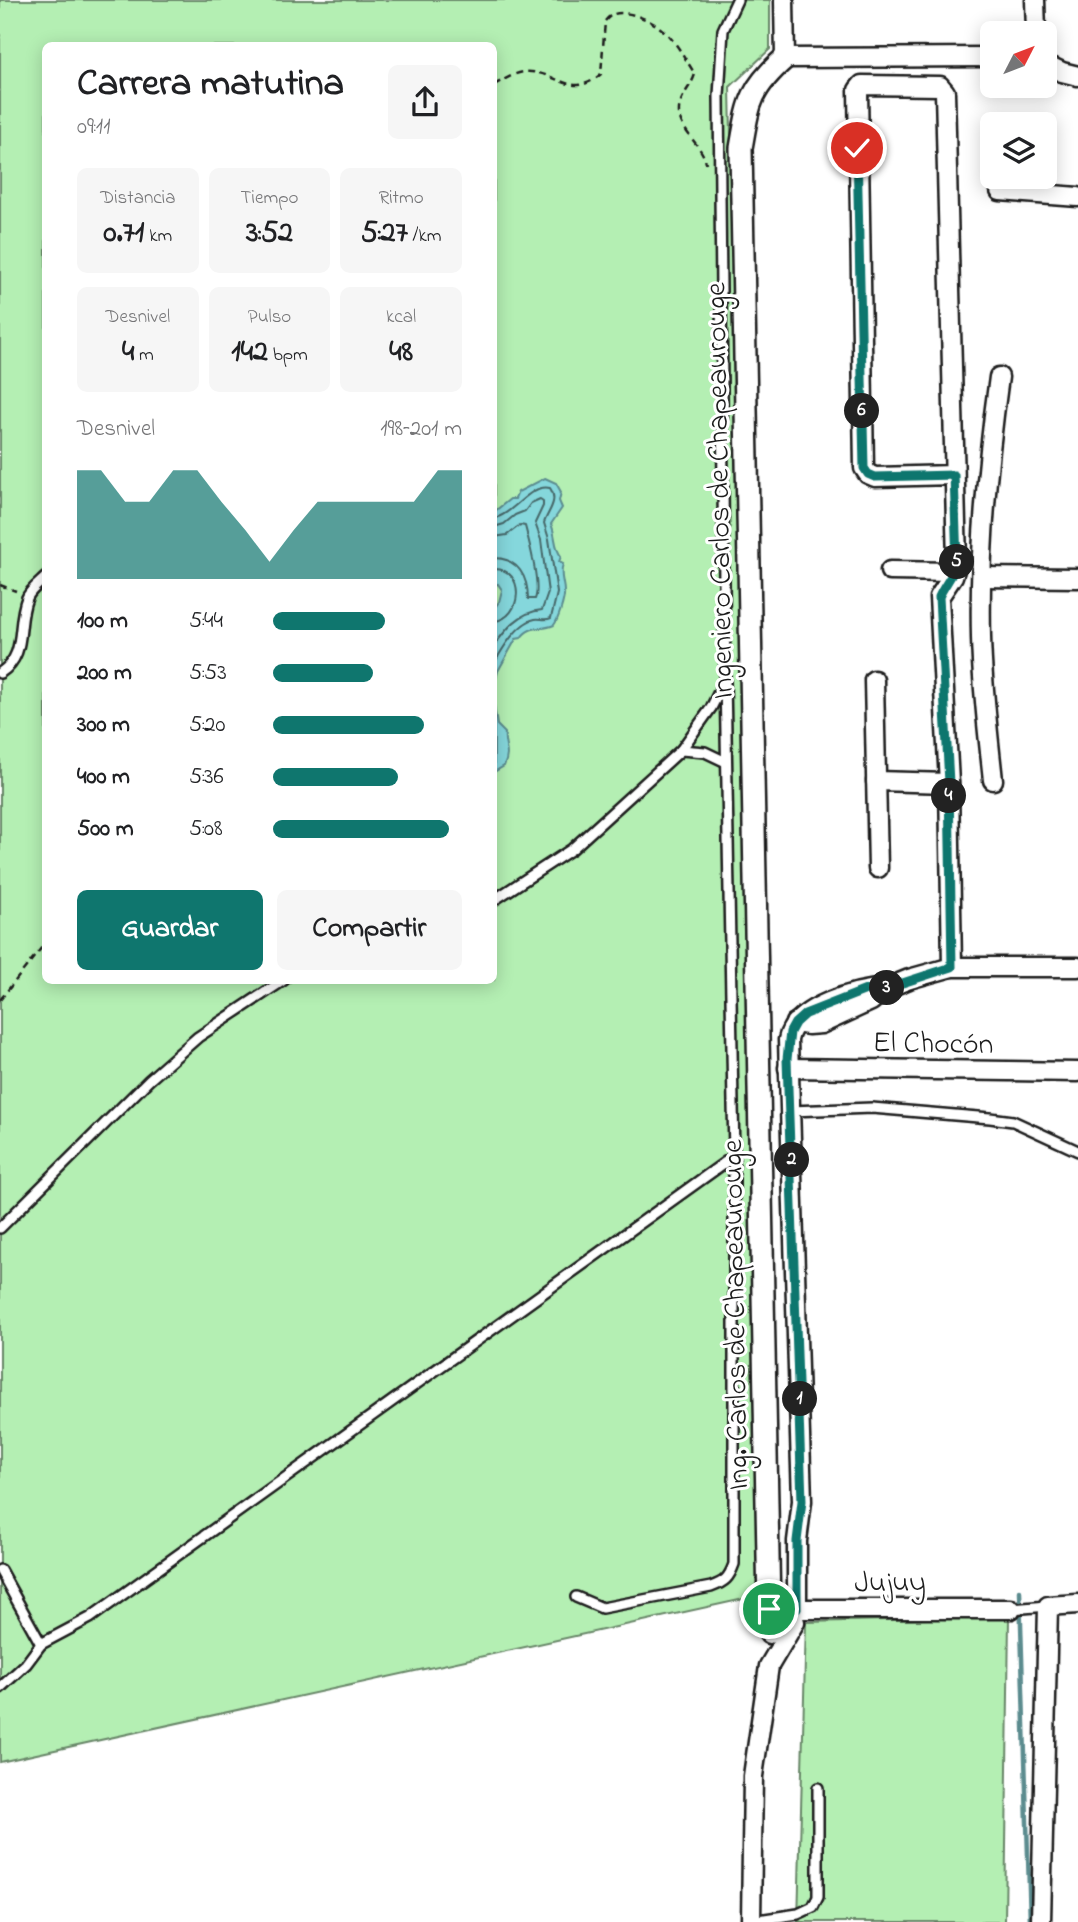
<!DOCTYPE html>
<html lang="es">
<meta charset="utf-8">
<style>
body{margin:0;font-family:"Indie Flower",sans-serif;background:#f6f6f6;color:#202124;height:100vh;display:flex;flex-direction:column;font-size:26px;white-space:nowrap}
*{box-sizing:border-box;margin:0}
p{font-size:23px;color:#757577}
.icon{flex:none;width:38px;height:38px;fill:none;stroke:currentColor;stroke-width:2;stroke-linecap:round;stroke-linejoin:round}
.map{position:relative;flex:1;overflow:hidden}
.side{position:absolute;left:42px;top:42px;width:455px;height:942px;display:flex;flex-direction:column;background:#fff;border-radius:10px;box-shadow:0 4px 18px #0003}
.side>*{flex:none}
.needle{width:46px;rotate:48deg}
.fabs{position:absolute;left:980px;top:21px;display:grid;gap:14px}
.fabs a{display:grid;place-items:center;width:77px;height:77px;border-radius:10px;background:#fff;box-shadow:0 4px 18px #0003;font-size:35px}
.pin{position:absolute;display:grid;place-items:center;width:60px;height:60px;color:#fff;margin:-30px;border:4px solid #fff;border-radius:50%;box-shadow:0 2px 7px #0007}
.km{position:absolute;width:35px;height:35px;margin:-18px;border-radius:50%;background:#222;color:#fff;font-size:19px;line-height:35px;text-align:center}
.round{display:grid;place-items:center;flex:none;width:74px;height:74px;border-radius:10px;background:#f6f6f6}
.headline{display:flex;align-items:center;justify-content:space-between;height:119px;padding:0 35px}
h1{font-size:38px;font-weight:800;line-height:52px}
.stats{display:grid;grid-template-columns:repeat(3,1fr);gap:10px;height:119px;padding:7px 35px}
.stats div{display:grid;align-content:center;border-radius:10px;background:#f6f6f6;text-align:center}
.stats b{font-size:30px;font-weight:800}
.stats small{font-size:19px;font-weight:400}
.stats p{font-size:19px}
.chart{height:196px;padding:14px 35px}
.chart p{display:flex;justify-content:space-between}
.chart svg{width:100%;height:126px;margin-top:7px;fill:#0f766e;opacity:.7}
.primary-button{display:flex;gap:14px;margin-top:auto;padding:14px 35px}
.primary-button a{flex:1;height:80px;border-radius:10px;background:#0f766e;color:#fff;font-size:28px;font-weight:800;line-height:80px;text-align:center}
.primary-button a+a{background:#f6f6f6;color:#202124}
ul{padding:0 35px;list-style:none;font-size:23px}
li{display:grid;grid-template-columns:112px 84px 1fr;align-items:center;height:52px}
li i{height:18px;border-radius:9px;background:#0f766e}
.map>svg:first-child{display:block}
.green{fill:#b4efb3;stroke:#688668;stroke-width:2;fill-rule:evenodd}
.water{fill:#85d7dc;stroke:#5b8c8f;stroke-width:2}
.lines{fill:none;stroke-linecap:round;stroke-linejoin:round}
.shore{stroke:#466769;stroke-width:2}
.stream{stroke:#5b8c8f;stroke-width:4.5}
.service-casing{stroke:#1c1c1c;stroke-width:14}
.minor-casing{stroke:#1c1c1c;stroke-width:23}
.tertiary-casing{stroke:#1c1c1c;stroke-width:26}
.path{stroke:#1c1c1c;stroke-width:2.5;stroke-dasharray:7 5;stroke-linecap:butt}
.service{stroke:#fff;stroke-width:9}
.minor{stroke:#fff;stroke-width:18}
.tertiary{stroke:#fff;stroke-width:21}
.route-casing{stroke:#fff;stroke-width:14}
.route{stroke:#0f766e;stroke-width:9}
.labels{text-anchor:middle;stroke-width:6;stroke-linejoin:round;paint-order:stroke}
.street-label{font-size:30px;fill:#1c1c1c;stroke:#fff}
</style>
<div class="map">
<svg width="1078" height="1922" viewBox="0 0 1078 1922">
<rect width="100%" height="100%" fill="#fff"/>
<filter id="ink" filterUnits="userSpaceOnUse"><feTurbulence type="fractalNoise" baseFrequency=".0143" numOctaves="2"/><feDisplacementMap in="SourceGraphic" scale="14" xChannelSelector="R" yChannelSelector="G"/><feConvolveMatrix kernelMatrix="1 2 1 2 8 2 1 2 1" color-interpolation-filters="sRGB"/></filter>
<g filter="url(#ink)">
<!-- green -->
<g class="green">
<path d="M0 0H770V49L730 87 762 1595 0 1762ZM46 46H494V980H46Z"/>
<polygon points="1009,1617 1005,1922 798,1922 806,1622"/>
</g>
<!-- water -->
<g class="water">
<path d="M545 478 556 483 561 492 559 501 562 508 551 524C556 534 554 548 561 556L559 562 563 564C559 574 564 582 564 592 565 599 558 620 554 625 542 631 530 624 521 638L516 639 498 671 494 687V608L499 602 502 590 498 584 494 585V518L495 511 510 499H515L518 492Z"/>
<path d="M494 705 497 725 505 733C503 746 511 751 504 766L494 772Z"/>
</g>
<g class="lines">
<!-- shore -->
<g class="shore">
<path d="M494 518C513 515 530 483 550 488 559 501 548 511 544 523L549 539 557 593 551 618C545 621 541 618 535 619 517 623 502 649 494 664"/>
<path d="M494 527 504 524 515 515 525 511 531 503 540 499 543 501V506L535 523 541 540 548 593 542 610C519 612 506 629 494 646"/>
<path d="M494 537 507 535 520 525 525 526C529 541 541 586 535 599H528C528 577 518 558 494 558"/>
<path d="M494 569C526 568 523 619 494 621"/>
</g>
<!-- stream -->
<polyline class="stream" points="1020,1591 1030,1922"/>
<!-- service casing -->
<g class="service-casing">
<g id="service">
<path d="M0 673C28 655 16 625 27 598 30 590 40 583 46 577"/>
<polyline points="681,750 705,752 726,762"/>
<polyline points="494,900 572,849 681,750 711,708 725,680 719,96 723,30 737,0"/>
<polyline points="790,1111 872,1108 990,1118 1013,1121 1078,1151"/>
<polyline points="0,1228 149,1080 198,1037 284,980"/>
<polyline points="0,1570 41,1644 90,1618 734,1156"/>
<path d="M576 1597 602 1608 711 1587C725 1582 729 1578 734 1564V1156L725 680"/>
<polyline points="1011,1609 1048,1606"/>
<polyline points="0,1688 26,1664 41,1644"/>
<polyline points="751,1921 798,1914 813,1907 818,1897 818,1788"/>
</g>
</g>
<!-- minor casing -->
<g class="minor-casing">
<g id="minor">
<polyline points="784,0 785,58 992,57"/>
<polyline points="1035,0 1036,33"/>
<polyline points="1045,64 1062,72 1078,76"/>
<polyline points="1000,191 1078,197"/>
<polyline points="890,571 954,572"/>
<polyline points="982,577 1078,578"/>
<polyline points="874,680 878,868"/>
<path d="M993 780C988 733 982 685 981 637 979 550 987 463 999 377"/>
<polyline points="876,781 949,783"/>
<polyline points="952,967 949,783 939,597 953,576 957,563 945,92 940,86 862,85 858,90 864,468 868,474 875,477 954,475"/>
<polyline points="795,1023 808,1025 821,1024 871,1001 887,988 909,979 952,967 1078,967"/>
<polyline points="788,1068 1078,1072"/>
<path d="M797 1609V1541L802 1501 788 1040C794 1006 857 990 887 988"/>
<polyline points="769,1634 769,1609 1011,1609"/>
<polyline points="751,1922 753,1776 769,1666 795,1622"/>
<polyline points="1041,1922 1048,1606 1078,1604"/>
</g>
</g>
<!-- tertiary casing -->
<g class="tertiary-casing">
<path id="tertiary" d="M769 1609 741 148C749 103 749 90 785 58"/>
</g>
<!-- path -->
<g class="path">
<path d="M494 85C502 81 514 73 524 72 555 69 571 101 601 74L605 21C613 11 622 12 634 15 668 25 677 46 695 74 692 85 683 93 680 104 673 127 702 143 706 163"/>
<polyline points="0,585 16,591"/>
<polyline points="0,1000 46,942"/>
</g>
<!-- service -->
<use href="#service" class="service"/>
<!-- minor -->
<use href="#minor" class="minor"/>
<!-- tertiary -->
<use href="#tertiary" class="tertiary"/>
</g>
</g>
<g class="lines" filter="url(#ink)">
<!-- route casing -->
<g class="route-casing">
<path id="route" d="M769 1609H797V1541L802 1501 787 1059 790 1032 795 1023 805 1014 866 990 887 988 952 967 949 783 939 597C944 585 953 576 957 563L954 475 875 477 868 474 864 468 857 148"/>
</g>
<!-- route -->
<use href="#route" class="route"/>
</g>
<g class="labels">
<!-- street labels -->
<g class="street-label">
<text transform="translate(718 491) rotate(-91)" y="10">Ingeniero Carlos de Chapeaurouge</text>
<text transform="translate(933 1042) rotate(1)" y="10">El Chocón</text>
<text transform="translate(734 1315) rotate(-91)" y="10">Ing. Carlos de Chapeaurouge</text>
<text transform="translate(890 1581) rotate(-1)" y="10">Jujuy</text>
</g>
</g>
</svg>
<div class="fabs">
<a><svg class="needle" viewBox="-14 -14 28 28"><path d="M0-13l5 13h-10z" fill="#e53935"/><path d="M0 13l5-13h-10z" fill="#757577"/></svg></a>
<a><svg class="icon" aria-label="layers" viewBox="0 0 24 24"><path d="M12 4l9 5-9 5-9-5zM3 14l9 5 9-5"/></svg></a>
</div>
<div class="pin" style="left:769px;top:1609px;background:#1e9e55"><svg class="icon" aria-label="arrive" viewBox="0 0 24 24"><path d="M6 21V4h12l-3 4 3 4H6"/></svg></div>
<div class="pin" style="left:857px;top:148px;background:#d93025"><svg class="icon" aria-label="check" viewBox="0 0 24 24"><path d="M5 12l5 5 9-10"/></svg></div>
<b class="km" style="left:800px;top:1399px">1</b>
<b class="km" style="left:792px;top:1160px">2</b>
<b class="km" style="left:887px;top:988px">3</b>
<b class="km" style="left:949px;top:796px">4</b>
<b class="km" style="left:957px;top:562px">5</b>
<b class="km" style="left:862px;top:411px">6</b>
<section class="side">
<div class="headline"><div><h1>Carrera matutina</h1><p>09:11</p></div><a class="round"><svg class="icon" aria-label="share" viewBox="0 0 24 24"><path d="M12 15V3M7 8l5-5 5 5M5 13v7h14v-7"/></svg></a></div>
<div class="stats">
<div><p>Distancia</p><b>0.71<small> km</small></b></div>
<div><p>Tiempo</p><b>3:52</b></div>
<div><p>Ritmo</p><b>5:27<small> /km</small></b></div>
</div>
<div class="stats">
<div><p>Desnivel</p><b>4<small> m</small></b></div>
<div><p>Pulso</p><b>142<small> bpm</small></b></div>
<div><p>kcal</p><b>48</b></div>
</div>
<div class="chart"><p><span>Desnivel</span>198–201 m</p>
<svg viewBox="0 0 160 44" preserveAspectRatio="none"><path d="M0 44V6L10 6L20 17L30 17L40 6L50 6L60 17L70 27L80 38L90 27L100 17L110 17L120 17L130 17L140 17L150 6L160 6V44z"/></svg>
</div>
<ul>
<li><b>100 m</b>5:44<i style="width:59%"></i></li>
<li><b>200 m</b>5:53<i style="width:53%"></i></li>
<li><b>300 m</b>5:20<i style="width:80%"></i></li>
<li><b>400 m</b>5:36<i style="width:66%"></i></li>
<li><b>500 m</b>5:08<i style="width:93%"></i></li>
</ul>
<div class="primary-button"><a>Guardar</a><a>Compartir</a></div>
</section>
</div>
